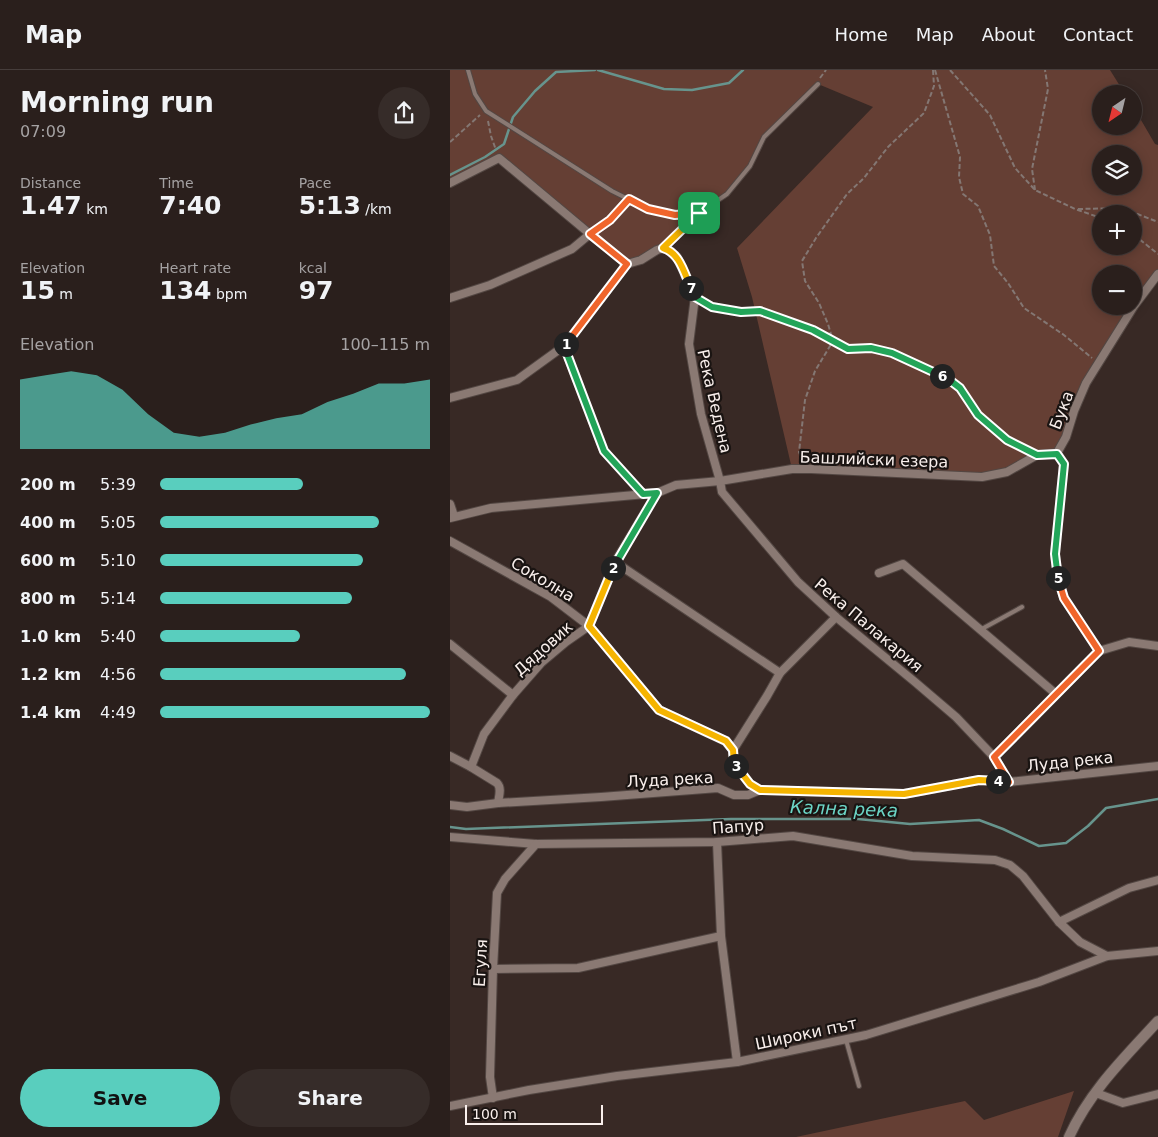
<!DOCTYPE html>
<meta charset="utf-8">
<style>
body{margin:0;font-family:"DejaVu Sans",sans-serif;background:#362c29;color:#f1f3f6;height:100vh;display:flex;flex-direction:column;font-size:19px;white-space:nowrap}
*{box-sizing:border-box;margin:0}
p{font-size:16px;color:#a5a2a3}
.icon{flex:none;width:28px;height:28px;fill:none;stroke:currentColor;stroke-width:2;stroke-linecap:round;stroke-linejoin:round}
.map{position:relative;flex:1;overflow:hidden}
.side{display:flex;flex-direction:column;background:#2a1f1c;width:450px}
.side>*{flex:none}
.needle{width:32px;rotate:215deg}
.tools{position:absolute;left:642px;top:15px;display:grid;gap:10px}
.tools a{display:grid;place-items:center;width:50px;height:50px;border-radius:50%;background:#2a1f1c;box-shadow:0 2px 12px #0003,0 0 0 1px #463d3b;font-size:25px}
.scale{position:absolute;left:15px;bottom:12px;width:138px;box-sizing:border-box;padding-left:5px;border:2px solid #f9efec;border-top:0;font-size:14px;line-height:18px;white-space:nowrap;color:#f9efec;-webkit-text-stroke:4px #1a1412;paint-order:stroke}
.pin{position:absolute;display:grid;place-items:center;width:42px;height:42px;color:#fff;margin:-21px;border-radius:10px;box-shadow:0 2px 8px #0006}
.km{position:absolute;width:25px;height:25px;margin:-12px;border-radius:50%;background:#222;color:#fff;font-size:14px;line-height:25px;text-align:center}
.round{display:grid;place-items:center;flex:none;width:52px;height:52px;border-radius:26px;background:#362c29}
.headline{display:flex;align-items:center;justify-content:space-between;height:85px;padding:0 20px}
h1{font-size:28px;font-weight:700;line-height:38px}
.metrics{display:grid;grid-template-columns:repeat(3,1fr);gap:8px;height:85px;padding:5px 20px}
.metrics div{display:grid;align-content:center}
.metrics b{font-size:25px;font-weight:700}
.metrics small{font-size:14px;font-weight:400}
.metrics p{font-size:14px}
.chart{height:140px;padding:10px 20px}
.chart p{display:flex;justify-content:space-between}
.chart svg{width:100%;height:90px;margin-top:5px;fill:#59cebe;opacity:.7}
.button{display:flex;gap:10px;margin-top:auto;padding:10px 20px}
.button a{flex:1;height:58px;border-radius:30px;background:#59cebe;color:#111;font-size:20px;font-weight:700;line-height:58px;text-align:center}
.button a+a{background:#362c29;color:#f1f3f6}
ul{padding:0 20px;list-style:none;font-size:16px}
li{display:grid;grid-template-columns:80px 60px 1fr;align-items:center;height:38px}
li i{height:12px;border-radius:6px;background:#59cebe}
header{display:flex;align-items:center;gap:30px;box-sizing:border-box;height:70px;padding:0 25px;background:#2a1f1c;border-bottom:1px solid #463d3b}
header strong{font-size:24px}
nav{display:flex;gap:28px;margin-inline-start:auto;font-size:18px}
main{display:flex;flex:1;min-height:0}
.map>svg:first-child{display:block}
.green{fill:#653f34;fill-rule:evenodd}
.lines{fill:none;stroke-linecap:round;stroke-linejoin:round}
.stream{stroke:#67948d;stroke-width:2.5}
.service-casing{stroke:#534743;stroke-width:6}
.minor-casing{stroke:#534743;stroke-width:10}
.tertiary-casing{stroke:#534743;stroke-width:12}
.path{stroke:#847773;stroke-width:2;stroke-dasharray:5 2.5;stroke-linecap:butt}
.service{stroke:#8a7973;stroke-width:4}
.minor{stroke:#8a7973;stroke-width:8}
.tertiary{stroke:#8a7973;stroke-width:10}
.split-1-casing{stroke:#fff;stroke-width:10}
.split-2-casing{stroke:#fff;stroke-width:10}
.split-3-casing{stroke:#fff;stroke-width:10}
.split-4-casing{stroke:#fff;stroke-width:10}
.split-5-casing{stroke:#fff;stroke-width:10}
.split-6-casing{stroke:#fff;stroke-width:10}
.split-7-casing{stroke:#fff;stroke-width:10}
.split-8-casing{stroke:#fff;stroke-width:10}
.split-1{stroke:#f0652b;stroke-width:6}
.split-2{stroke:#22a559;stroke-width:6}
.split-3{stroke:#f5b400;stroke-width:6}
.split-4{stroke:#f5b400;stroke-width:6}
.split-5{stroke:#f0652b;stroke-width:6}
.split-6{stroke:#22a559;stroke-width:6}
.split-7{stroke:#22a559;stroke-width:6}
.split-8{stroke:#f5b400;stroke-width:6}
.labels{text-anchor:middle;stroke-width:4.5;stroke-linejoin:round;paint-order:stroke}
.street-label{font-size:16px;fill:#f9efec;stroke:#1a1412}
.water-label{font-size:18px;font-style:italic;fill:#6cd5c6;stroke:#1a1412}
</style>
<header>
<strong>Map</strong>
<nav><a>Home</a><a>Map</a><a>About</a><a>Contact</a></nav>
</header>
<main>
<section class="side">
<div class="headline"><div><h1>Morning run</h1><p>07:09</p></div><a class="round"><svg class="icon" aria-label="share" viewBox="0 0 24 24"><path d="M12 15V3M7 8l5-5 5 5M5 13v7h14v-7"/></svg></a></div>
<div class="metrics">
<div><p>Distance</p><b>1.47<small> km</small></b></div>
<div><p>Time</p><b>7:40</b></div>
<div><p>Pace</p><b>5:13<small> /km</small></b></div>
</div>
<div class="metrics">
<div><p>Elevation</p><b>15<small> m</small></b></div>
<div><p>Heart rate</p><b>134<small> bpm</small></b></div>
<div><p>kcal</p><b>97</b></div>
</div>
<div class="chart"><p><span>Elevation</span>100–115 m</p>
<svg viewBox="0 0 160 44" preserveAspectRatio="none"><path d="M0 44V10L10 8L20 6L30 8L40 15L50 27L60 36L70 38L80 36L90 32L100 29L110 27L120 21L130 17L140 12L150 12L160 10V44z"/></svg>
</div>
<ul>
<li><b>200 m</b>5:39<i style="width:53%"></i></li>
<li><b>400 m</b>5:05<i style="width:81%"></i></li>
<li><b>600 m</b>5:10<i style="width:75%"></i></li>
<li><b>800 m</b>5:14<i style="width:71%"></i></li>
<li><b>1.0 km</b>5:40<i style="width:52%"></i></li>
<li><b>1.2 km</b>4:56<i style="width:91%"></i></li>
<li><b>1.4 km</b>4:49<i style="width:100%"></i></li>
</ul>
<div class="button"><a>Save</a><a>Share</a></div>
</section>
<div class="map">
<svg width="708" height="1067" viewBox="0 0 708 1067">
<rect width="100%" height="100%" fill="#382925"/>
<!-- green -->
<g class="green">
<path d="M0 0H660L675 24H651V56H684V38L705 74 708 75V205L648 293 607 383 587 385 557 402 532 407 342 399 302 227 287 178 423 37 368 14 314 67 300 96 277 124 249 143 213 178 177 194 49 88 0 113ZM651 84H684V116H651ZM651 144H684V176H651ZM651 204H684V236H651Z"/>
<polygon points="624,1021 608,1067 346,1067 515,1031 534,1050"/>
</g>
<g class="lines">
<!-- stream -->
<g class="stream">
<polyline points="148,0 214,19 242,20 279,13 293,0"/>
<polyline points="0,105 35,87 54,74 63,47 85,21 106,2 145,0"/>
<polyline points="0,757 16,759 281,749 408,749 460,754 529,750 553,759 589,776 616,773 638,756 656,738 708,729"/>
</g>
<!-- service casing -->
<g class="service-casing">
<g id="service">
<polyline points="18,0 25,24 36,41 162,121 198,139 225,145 249,143"/>
<polyline points="140,164 160,150 179,129"/>
<polyline points="213,178 249,143 277,124 300,96 314,67 368,14"/>
<polyline points="530,560 572,537"/>
<polyline points="396,970 409,1016"/>
</g>
</g>
<!-- minor casing -->
<g class="minor-casing">
<g id="minor">
<polyline points="0,113 49,88 140,164 177,194"/>
<polyline points="0,228 40,215 122,179 140,164"/>
<polyline points="114,276 154,381 193,424"/>
<polyline points="0,328 67,310 114,276 177,194 191,190 207,180 213,178 219,180 227,187 245,227 239,274 251,344 270,411 272,422 348,512 386,547 465,612 506,647 544,687 559,712"/>
<polyline points="607,383 614,394 605,484 608,509 614,528 649,581"/>
<polyline points="607,383 616,367 624,341 636,313 684,236 708,204"/>
<polyline points="0,434 4,446"/>
<polyline points="0,448 41,438 207,423 226,415 270,411 342,399 361,399 532,407 557,402 587,385 607,383"/>
<polyline points="0,471 101,527 139,556 209,640 275,671 283,680 284,693 300,714 310,720"/>
<polyline points="165,492 330,603"/>
<polyline points="429,503 453,494 606,624"/>
<polyline points="0,574 63,625"/>
<polyline points="283,680 317,626 330,603 386,547"/>
<path d="M0 686 21 697 47 713C52 718 49 726 48 733"/>
<polyline points="544,687 649,581 679,572 708,576"/>
<polyline points="21,697 34,664 63,625 91,593 116,572 139,556 165,492 207,423"/>
<polyline points="0,735 17,737 48,733 151,727 268,718 284,725 298,725 310,720 454,724 529,710 559,712 708,696"/>
<polyline points="0,767 86,774 267,772 343,766 462,786 545,790 560,795 573,806 609,852 630,872 657,886"/>
<polyline points="267,772 271,866 287,992"/>
<polyline points="609,852 679,818 708,810"/>
<polyline points="43,899 128,898 271,866"/>
<polyline points="646,1023 673,1033 708,1024"/>
<polyline points="43,1028 40,1007 43,899 47,823 55,809 86,774"/>
<polyline points="0,1036 79,1020 167,1006 287,992 416,965 589,912 657,886 708,881"/>
</g>
</g>
<!-- tertiary casing -->
<g class="tertiary-casing">
<path id="tertiary" d="M619 1067C639 1022 675 987 708 951"/>
</g>
<!-- path -->
<g class="path">
<polyline points="483,0 484,16 474,43 438,77 414,108 397,124 366,168 352,191 355,211 369,233 378,254 383,271 398,279 421,278 442,283 497,308 510,317 528,345 557,370 579,381"/>
<polyline points="485,0 510,87 509,107 513,124 528,136 540,165 544,196 558,213 574,238 614,265 642,288"/>
<polyline points="500,0 540,45 565,98 585,120 625,139 651,148"/>
<polyline points="370,8 376,0"/>
<polyline points="38,51 41,66 46,80"/>
<polyline points="0,72 30,45"/>
<polyline points="585,120 582,99 598,19 595,0"/>
<polyline points="628,139 672,138 708,152"/>
<polyline points="684,165 708,184"/>
<polyline points="253,232 262,237 291,242 310,241 363,260 383,271 365,301 355,330 349,382 352,390"/>
</g>
<!-- service -->
<use href="#service" class="service"/>
<!-- minor -->
<use href="#minor" class="minor"/>
<!-- tertiary -->
<use href="#tertiary" class="tertiary"/>
</g>
<g class="lines">
<!-- split-1 casing -->
<g class="split-1-casing">
<polyline id="split-1" points="116,274 177,194 140,164 160,150 179,129 198,139 225,145 249,143"/>
</g>
<!-- split-2 casing -->
<g class="split-2-casing">
<polyline id="split-2" points="116,274 114,276 154,381 193,424 207,423 163,498"/>
</g>
<!-- split-3 casing -->
<g class="split-3-casing">
<polyline id="split-3" points="163,498 139,556 209,640 276,671 283,680 284,693 286,696"/>
</g>
<!-- split-4 casing -->
<g class="split-4-casing">
<polyline id="split-4" points="286,696 300,714 310,720 454,724 529,710 548,711"/>
</g>
<!-- split-5 casing -->
<g class="split-5-casing">
<polyline id="split-5" points="548,711 559,712 544,687 649,581 614,528 608,508"/>
</g>
<!-- split-6 casing -->
<g class="split-6-casing">
<polyline id="split-6" points="492,306 497,308 510,318 528,345 557,370 587,385 607,384 614,394 605,484 608,508"/>
</g>
<!-- split-7 casing -->
<g class="split-7-casing">
<polyline id="split-7" points="241,218 245,227 262,237 291,242 310,241 363,260 398,279 421,278 442,283 492,306"/>
</g>
<!-- split-8 casing -->
<g class="split-8-casing">
<path id="split-8" d="M241 218C234 203 230 183 213 178L249 143"/>
</g>
<!-- split-1 -->
<use href="#split-1" class="split-1"/>
<!-- split-2 -->
<use href="#split-2" class="split-2"/>
<!-- split-3 -->
<use href="#split-3" class="split-3"/>
<!-- split-4 -->
<use href="#split-4" class="split-4"/>
<!-- split-5 -->
<use href="#split-5" class="split-5"/>
<!-- split-6 -->
<use href="#split-6" class="split-6"/>
<!-- split-7 -->
<use href="#split-7" class="split-7"/>
<!-- split-8 -->
<use href="#split-8" class="split-8"/>
</g>
<g class="labels">
<!-- street labels -->
<g class="street-label">
<text transform="translate(265 331) rotate(77)" y="6">Река Ведена</text>
<text transform="translate(611 340) rotate(-69)" y="6">Бука</text>
<text transform="translate(424 389) rotate(2)" y="6">Башлийски езера</text>
<text transform="translate(93 509) rotate(31)" y="6">Соколна</text>
<text transform="translate(419 555) rotate(40)" y="6">Река Палакария</text>
<text transform="translate(93 578) rotate(-42)" y="6">Дядовик</text>
<text transform="translate(620 691) rotate(-6)" y="6">Луда река</text>
<text transform="translate(220 709) rotate(-3)" y="6">Луда река</text>
<text transform="translate(288 756) rotate(-4)" y="6">Папур</text>
<text transform="translate(30 893) rotate(-87)" y="6">Егуля</text>
<text transform="translate(356 963) rotate(-12)" y="6">Широки път</text>
</g>
<!-- water labels -->
<g class="water-label">
<text transform="translate(394 739) rotate(2)" y="6">Кална река</text>
</g>
</g>
</svg>
<div class="tools">
<a><svg class="needle" viewBox="-14 -14 28 28"><path d="M0-13l5 13h-10z" fill="#e53935"/><path d="M0 13l5-13h-10z" fill="#a5a2a3"/></svg></a>
<a><svg class="icon" aria-label="layers" viewBox="0 0 24 24"><path d="M12 4l9 5-9 5-9-5zM3 14l9 5 9-5"/></svg></a>
<a>+</a>
<a>−</a>
</div>
<div class="scale">100 m</div>
<div class="pin" style="left:249px;top:143px;background:#1e9e55"><svg class="icon" aria-label="arrive" viewBox="0 0 24 24"><path d="M6 21V4h12l-3 4 3 4H6"/></svg></div>
<b class="km" style="left:116px;top:274px">1</b>
<b class="km" style="left:163px;top:498px">2</b>
<b class="km" style="left:286px;top:696px">3</b>
<b class="km" style="left:548px;top:711px">4</b>
<b class="km" style="left:608px;top:508px">5</b>
<b class="km" style="left:492px;top:306px">6</b>
<b class="km" style="left:241px;top:218px">7</b>
</div>
</main>
